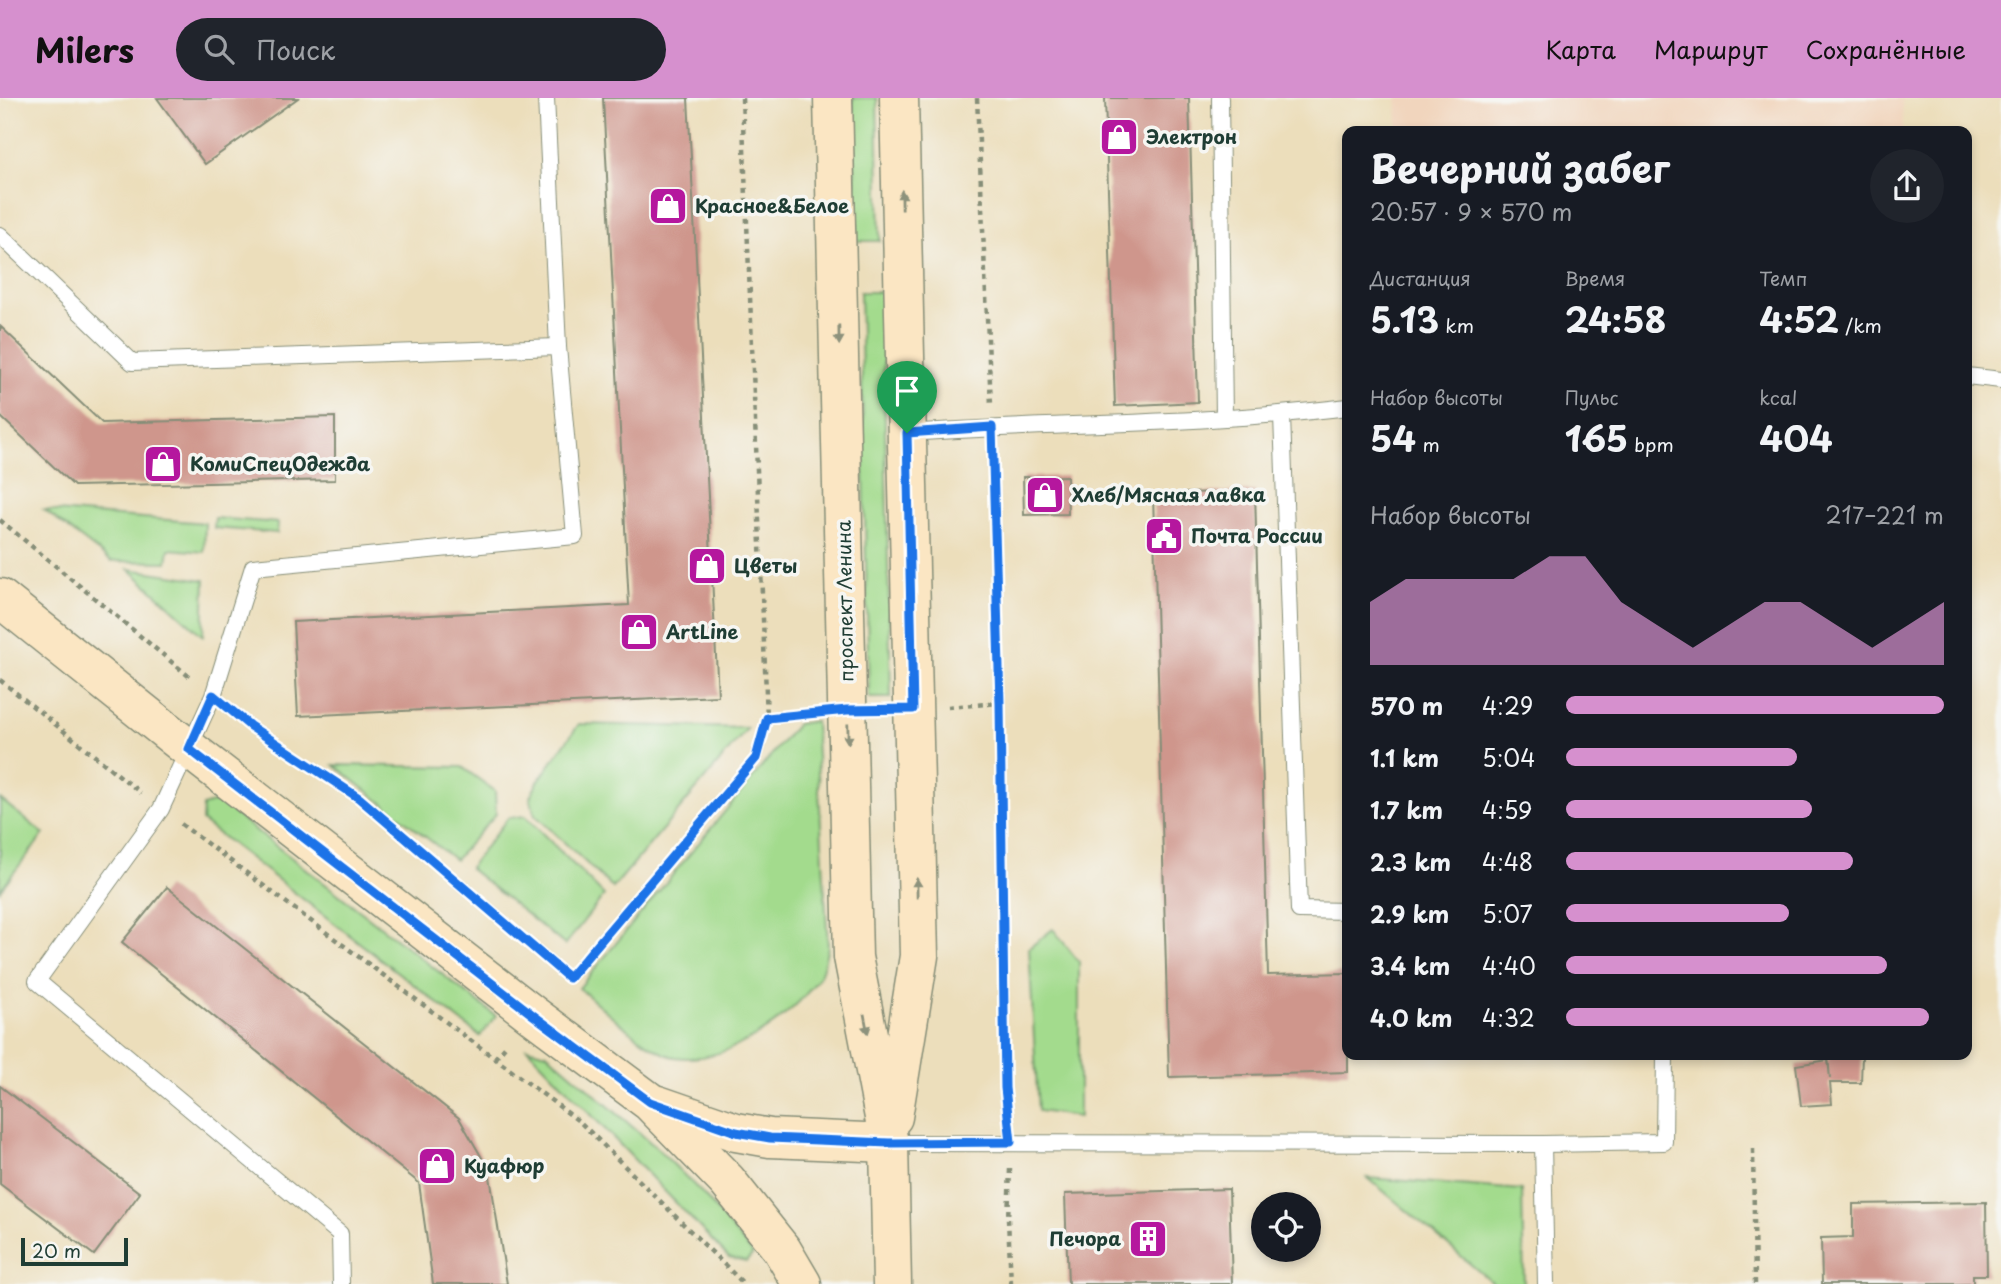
<!DOCTYPE html>
<html lang="ru">
<meta charset="utf-8">
<style>
body{margin:0;font-family:"Playpen Sans",sans-serif;background:#20242c;color:#f1f3f6;height:100vh;display:flex;flex-direction:column;font-size:26px;white-space:nowrap}
*{box-sizing:border-box;margin:0}
p{font-size:23px;color:#9ea1a6}
.icon{flex:none;width:38px;height:38px;fill:none;stroke:currentColor;stroke-width:2;stroke-linecap:round;stroke-linejoin:round}
.map{position:relative;flex:1;overflow:hidden}
.sheet{position:absolute;left:1342px;top:28px;width:630px;height:934px;display:flex;flex-direction:column;background:#171b24;border-radius:14px;box-shadow:0 4px 10px #0003}
.sheet>*{flex:none}
.fabs{position:absolute;left:1251px;top:1094px;display:grid;gap:14px}
.fabs a{display:grid;place-items:center;width:70px;height:70px;border-radius:50%;background:#171b24;box-shadow:0 4px 10px #0003;font-size:35px}
.scale{position:absolute;left:21px;bottom:18px;width:107px;box-sizing:border-box;padding-left:7px;border:4px solid #1f3d34;border-top:0;font-size:19px;line-height:24px;white-space:nowrap;color:#1f3d34;-webkit-text-stroke:5px #f6f6f2;paint-order:stroke}
.pin{position:absolute;display:grid;place-items:center;width:60px;height:60px;color:#fff;margin:-72px -30px;border-radius:50% 50% 50% 0;rotate:-45deg;box-shadow:0 0 7px #0007}
.pin .icon{rotate:45deg}
.round{display:grid;place-items:center;flex:none;width:74px;height:74px;border-radius:37px;background:#20242c}
.overview{display:flex;align-items:center;justify-content:space-between;height:119px;padding:0 28px}
h1{font-size:38px;font-weight:700;line-height:52px}
.figures{display:grid;grid-template-columns:repeat(3,1fr);gap:10px;height:119px;padding:7px 28px}
.figures div{display:grid;align-content:center}
.figures b{font-size:35px;font-weight:700}
.figures small{font-size:19px;font-weight:400}
.figures p{font-size:19px}
.chart{height:196px;padding:14px 28px}
.chart p{display:flex;justify-content:space-between}
.chart svg{width:100%;height:126px;margin-top:7px;fill:#d690ce;opacity:.7}
ul{padding:0 28px;list-style:none;font-size:23px}
li{display:grid;grid-template-columns:112px 84px 1fr;align-items:center;height:52px}
li i{height:18px;border-radius:9px;background:#d690ce}
header{display:flex;align-items:center;gap:42px;box-sizing:border-box;height:98px;padding:0 35px;background:#d690ce;color:#111}
header strong{font-size:33px}
nav{display:flex;gap:38px;margin-inline-start:auto;font-size:24px}
.search{width:490px;height:63px;background:#20242c;display:flex;align-items:center;gap:18px;box-sizing:border-box;padding:0 24px;border-radius:38px;color:#9ea1a6;font-size:26px}
.map>svg:first-child{display:block}
.built{fill:#f1d5bd}
.green{fill:#a3db8d;stroke:#618c60;stroke-width:2}
.building{fill:#cf968c}
.lines{fill:none;stroke-linecap:round;stroke-linejoin:round}
.service-casing{stroke:#868e78;stroke-width:18}
.secondary-casing{stroke:#868e78;stroke-width:41}
.path{stroke:#868e78;stroke-width:4.5;stroke-dasharray:5 5;stroke-linecap:butt}
.service{stroke:#fff;stroke-width:16}
.secondary{stroke:#fbe6c3;stroke-width:38}
.oneway{fill:#8d927c}
.route-casing{stroke:#fff;stroke-width:14}
.route{stroke:#1a73e8;stroke-width:9}
.labels{text-anchor:middle;stroke-width:7;stroke-linejoin:round;paint-order:stroke}
.poi-label{font-size:19px;font-weight:bold;fill:#1f3d34;stroke:#f6f6f2;text-anchor:start}
.street-label{font-size:19px;fill:#1f3d34;stroke:#f6f6f2}
</style>
<header>
<strong>Milers</strong>
<div class="search"><svg class="icon" aria-label="search" viewBox="0 0 24 24"><circle cx="10" cy="10" r="6"/><path d="M15 15l6 6"/></svg>Поиск</div>
<nav><a>Карта</a><a>Маршрут</a><a>Сохранённые</a></nav>
</header>
<div class="map">
<svg width="2001" height="1186" viewBox="0 0 2001 1186">
<rect width="100%" height="100%" fill="#f6f6f2"/>
<filter id="ink" filterUnits="userSpaceOnUse"><feTurbulence type="fractalNoise" baseFrequency=".0143" numOctaves="2"/><feDisplacementMap in="SourceGraphic" scale="14" xChannelSelector="R" yChannelSelector="G"/><feConvolveMatrix kernelMatrix="1 2 1 2 8 2 1 2 1" color-interpolation-filters="sRGB"/></filter>
<filter id="wash" filterUnits="userSpaceOnUse"><feTurbulence type="fractalNoise" baseFrequency=".00686" numOctaves="4" result="noise"/><feDisplacementMap in="SourceGraphic" scale="28" xChannelSelector="R" yChannelSelector="G"/><feGaussianBlur stdDeviation="1.57" result="paint"/><feColorMatrix in="noise" values="0 0 0 0 0 0 0 0 0 0 0 0 0 0 0 0 0 1.4 0 .05"/><feComposite in="paint" operator="in"/></filter>
<g filter="url(#wash)">
<rect width="100%" height="100%" fill="#ecdebb"/>
<!-- built -->
<polygon class="built" points="1397,0 1902,0 1903,33 1398,33"/>
<!-- green -->
<g class="green">
<polygon points="853,0 877,0 880,143 856,143"/>
<polygon points="860,194 882,194 891,600 869,600"/>
<polygon points="44,412 205,425 204,454 169,451 167,464 111,463"/>
<polygon points="215,420 278,425 277,435 214,430"/>
<polygon points="129,471 205,482 203,538"/>
<path d="M815 623 828 849C825 858 824 871 819 879 792 921 726 967 675 959 650 955 600 907 579 890L797 626Z"/>
<polygon points="579,626 748,630 613,790 535,717 530,699 539,682"/>
<polygon points="334,667 462,669 495,693 496,716 455,762"/>
<polygon points="0,701 44,736 0,792"/>
<polygon points="218,703 496,918 480,938 202,723 203,708"/>
<polygon points="525,718 604,797 565,847 469,770 508,720"/>
<polygon points="1053,831 1079,864 1079,1019 1038,1013 1029,850"/>
<polygon points="527,950 547,955 658,1051 703,1096 753,1156 746,1164 729,1160"/>
<polygon points="1368,1080 1522,1092 1524,1186 1494,1186"/>
</g>
<g id="blocks">
<!-- building -->
<g class="building">
<polygon points="157,0 298,0 205,66"/>
<polygon points="603,0 688,0 718,598 298,618 293,524 629,507"/>
<polygon points="1105,0 1189,0 1198,304 1115,308"/>
<polygon points="0,228 102,325 335,319 335,382 74,388 0,318"/>
<polygon points="1067,378 1068,416 1024,417 1023,379"/>
<polygon points="1255,393 1268,877 1348,875 1348,974 1169,979 1153,396"/>
<polygon points="167,789 459,1020 489,1072 507,1186 433,1186 419,1085 122,844"/>
<polygon points="1828,957 1862,957 1861,985 1830,985 1832,1006 1801,1008 1796,967 1828,962 1830,981"/>
<polygon points="0,988 140,1095 94,1157 0,1086"/>
<polygon points="1229,1091 1232,1186 1068,1186 1065,1096"/>
<polygon points="1986,1104 1987,1177 1973,1177 1973,1186 1822,1186 1821,1140 1853,1139 1853,1106"/>
</g>
</g>
</g>
<g filter="url(#ink)">
<use href="#blocks" fill-opacity="0" stroke="#868e78" stroke-width="2"/>
<g class="lines">
<!-- service casing -->
<g class="service-casing">
<g id="service">
<polyline points="1220,0 1224,320"/>
<polyline points="0,137 132,264 558,249"/>
<polyline points="1967,278 2001,282"/>
<polyline points="1282,317 1299,812 1348,813"/>
<path d="M907 335C1053 325 1201 327 1348 309"/>
<polyline points="889,1045 1543,1046 1664,1044 1665,957"/>
<polyline points="1543,1046 1546,1186"/>
<polyline points="341,1186 340,1136 37,883 161,711 213,598 253,469 575,438 558,249 546,0"/>
</g>
</g>
<!-- secondary casing -->
<g class="secondary-casing">
<g id="secondary">
<polyline points="833,0 853,859 889,1045 892,1186"/>
<polyline points="0,500 189,651 533,917 650,1004 727,1083 782,1152 802,1186"/>
<polyline points="658,1007 736,1034 770,1040 889,1045"/>
<polyline points="893,1019 919,858 899,0"/>
</g>
</g>
<!-- path -->
<g class="path">
<polyline points="742,0 767,620"/>
<polyline points="977,0 991,307"/>
<polyline points="992,354 1000,605 1005,990 1009,1020"/>
<polyline points="0,422 191,580"/>
<polyline points="0,582 141,695"/>
<polyline points="948,609 1000,605"/>
<polyline points="233,614 250,628 360,700 569,880 756,660 767,620 810,616"/>
<polyline points="181,726 580,1024 744,1186"/>
<polyline points="495,960 508,945"/>
<polyline points="1753,1051 1755,1186"/>
<polyline points="1010,1071 1008,1121 1011,1186"/>
</g>
<!-- service -->
<use href="#service" class="service"/>
<!-- secondary -->
<use href="#secondary" class="secondary"/>
</g>
<!-- one-way arrows -->
<defs><path id="oneway-solid" d="M-6-.8H1V-3.2L6.5 0L1 3.2V.8H-6Z" transform="scale(1.75)"/></defs>
<g class="oneway">
<use href="#oneway-solid" transform="translate(902 102) rotate(-91)"/>
<use href="#oneway-solid" transform="translate(839 237) rotate(89)"/>
<use href="#oneway-solid" transform="translate(848 636) rotate(89)"/>
<use href="#oneway-solid" transform="translate(917 790) rotate(-91)"/>
<use href="#oneway-solid" transform="translate(866 926) rotate(79)"/>
</g>
</g>
<g class="lines" filter="url(#ink)">
<!-- route casing -->
<g class="route-casing">
<polygon id="route" points="992,329 1000,605 1005,990 1011,1044 889,1045 770,1040 736,1034 650,1004 533,917 189,651 213,597 250,628 359,700 569,880 756,660 767,620 847,612 913,611 907,335"/>
</g>
<!-- route -->
<use href="#route" class="route"/>
</g>
<!-- icons -->
<defs>
<g id="shop-square" transform="scale(2.0125)"><rect x="-9" y="-9" width="18" height="18" rx="4" fill="#b5179e" stroke="#f6f6f2"/><path d="M-5-2.5h2.3a2.7 3.5 0 0 1 5.4 0H5L5.5 6h-11ZM-1.5-2.5h3a1.5 2.3 0 0 0-3 0Z" fill="#fff"/></g>
<g id="civic-square" transform="scale(2.0125)"><rect x="-9" y="-9" width="18" height="18" rx="4" fill="#b5179e" stroke="#f6f6f2"/><path d="M-.6-6.5H3V-4.5H.6V-3L4-1V1h2V6H-6V1h2V-1L-.6-3ZM-1.2 2.5V6h2.4V2.5Z" fill="#fff"/></g>
<g id="building-square" transform="scale(2.0125)"><rect x="-9" y="-9" width="18" height="18" rx="4" fill="#b5179e" stroke="#f6f6f2"/><path d="M-4-6H4V6H1V3H-1V6H-4ZM-2.5-4.3h1.7v1.8h-1.7ZM.8-4.3h1.7v1.8H.8ZM-2.5-1h1.7V.8h-1.7ZM.8-1h1.7V.8H.8Z" fill="#fff"/></g>
</defs>
<g fill-rule="evenodd">
<use href="#shop-square" x="1119" y="39"/>
<use href="#shop-square" x="668" y="108"/>
<use href="#shop-square" x="163" y="366"/>
<use href="#shop-square" x="1045" y="397"/>
<use href="#civic-square" x="1164" y="438"/>
<use href="#shop-square" x="707" y="468"/>
<use href="#shop-square" x="639" y="534"/>
<use href="#shop-square" x="437" y="1068"/>
<use href="#building-square" x="1148" y="1141"/>
</g>
<g class="labels">
<!-- poi labels -->
<g class="poi-label">
<text x="1146" y="46">Электрон</text>
<text x="695" y="115">Красное&amp;Белое</text>
<text x="190" y="373">КомиСпецОдежда</text>
<text x="1072" y="404">Хлеб/Мясная лавка</text>
<text x="1191" y="445">Почта России</text>
<text x="734" y="475">Цветы</text>
<text x="666" y="541">ArtLine</text>
<text x="464" y="1075">Куафюр</text>
<text x="1121" y="1148" text-anchor="end">Печора</text>
</g>
<!-- street labels -->
<g class="street-label">
<text transform="translate(845 503) rotate(-91)" y="7">проспект Ленина</text>
</g>
</g>
</svg>
<div class="fabs">
<a><svg class="icon" aria-label="locate" viewBox="0 0 24 24"><circle cx="12" cy="12" r="6"/><path d="M12 2v4M12 18v4M2 12h4M18 12h4"/></svg></a>
</div>
<div class="scale">20 m</div>
<div class="pin" style="left:907px;top:335px;background:#1e9e55"><svg class="icon" aria-label="arrive" viewBox="0 0 24 24"><path d="M6 21V4h12l-3 4 3 4H6"/></svg></div>
<section class="sheet">
<div class="overview"><div><h1>Вечерний забег</h1><p>20:57 · 9 × 570 m</p></div><a class="round"><svg class="icon" aria-label="share" viewBox="0 0 24 24"><path d="M12 15V3M7 8l5-5 5 5M5 13v7h14v-7"/></svg></a></div>
<div class="figures">
<div><p>Дистанция</p><b>5.13<small> km</small></b></div>
<div><p>Время</p><b>24:58</b></div>
<div><p>Темп</p><b>4:52<small> /km</small></b></div>
</div>
<div class="figures">
<div><p>Набор высоты</p><b>54<small> m</small></b></div>
<div><p>Пульс</p><b>165<small> bpm</small></b></div>
<div><p>kcal</p><b>404</b></div>
</div>
<div class="chart"><p><span>Набор высоты</span>217–221 m</p>
<svg viewBox="0 0 160 44" preserveAspectRatio="none"><path d="M0 44V22L10 14L20 14L30 14L40 14L50 6L60 6L70 22L80 30L90 38L100 30L110 22L120 22L130 30L140 38L150 30L160 22V44z"/></svg>
</div>
<ul>
<li><b>570 m</b>4:29<i style="width:100%"></i></li>
<li><b>1.1 km</b>5:04<i style="width:61%"></i></li>
<li><b>1.7 km</b>4:59<i style="width:65%"></i></li>
<li><b>2.3 km</b>4:48<i style="width:76%"></i></li>
<li><b>2.9 km</b>5:07<i style="width:59%"></i></li>
<li><b>3.4 km</b>4:40<i style="width:85%"></i></li>
<li><b>4.0 km</b>4:32<i style="width:96%"></i></li>
</ul>
</section>
</div>
